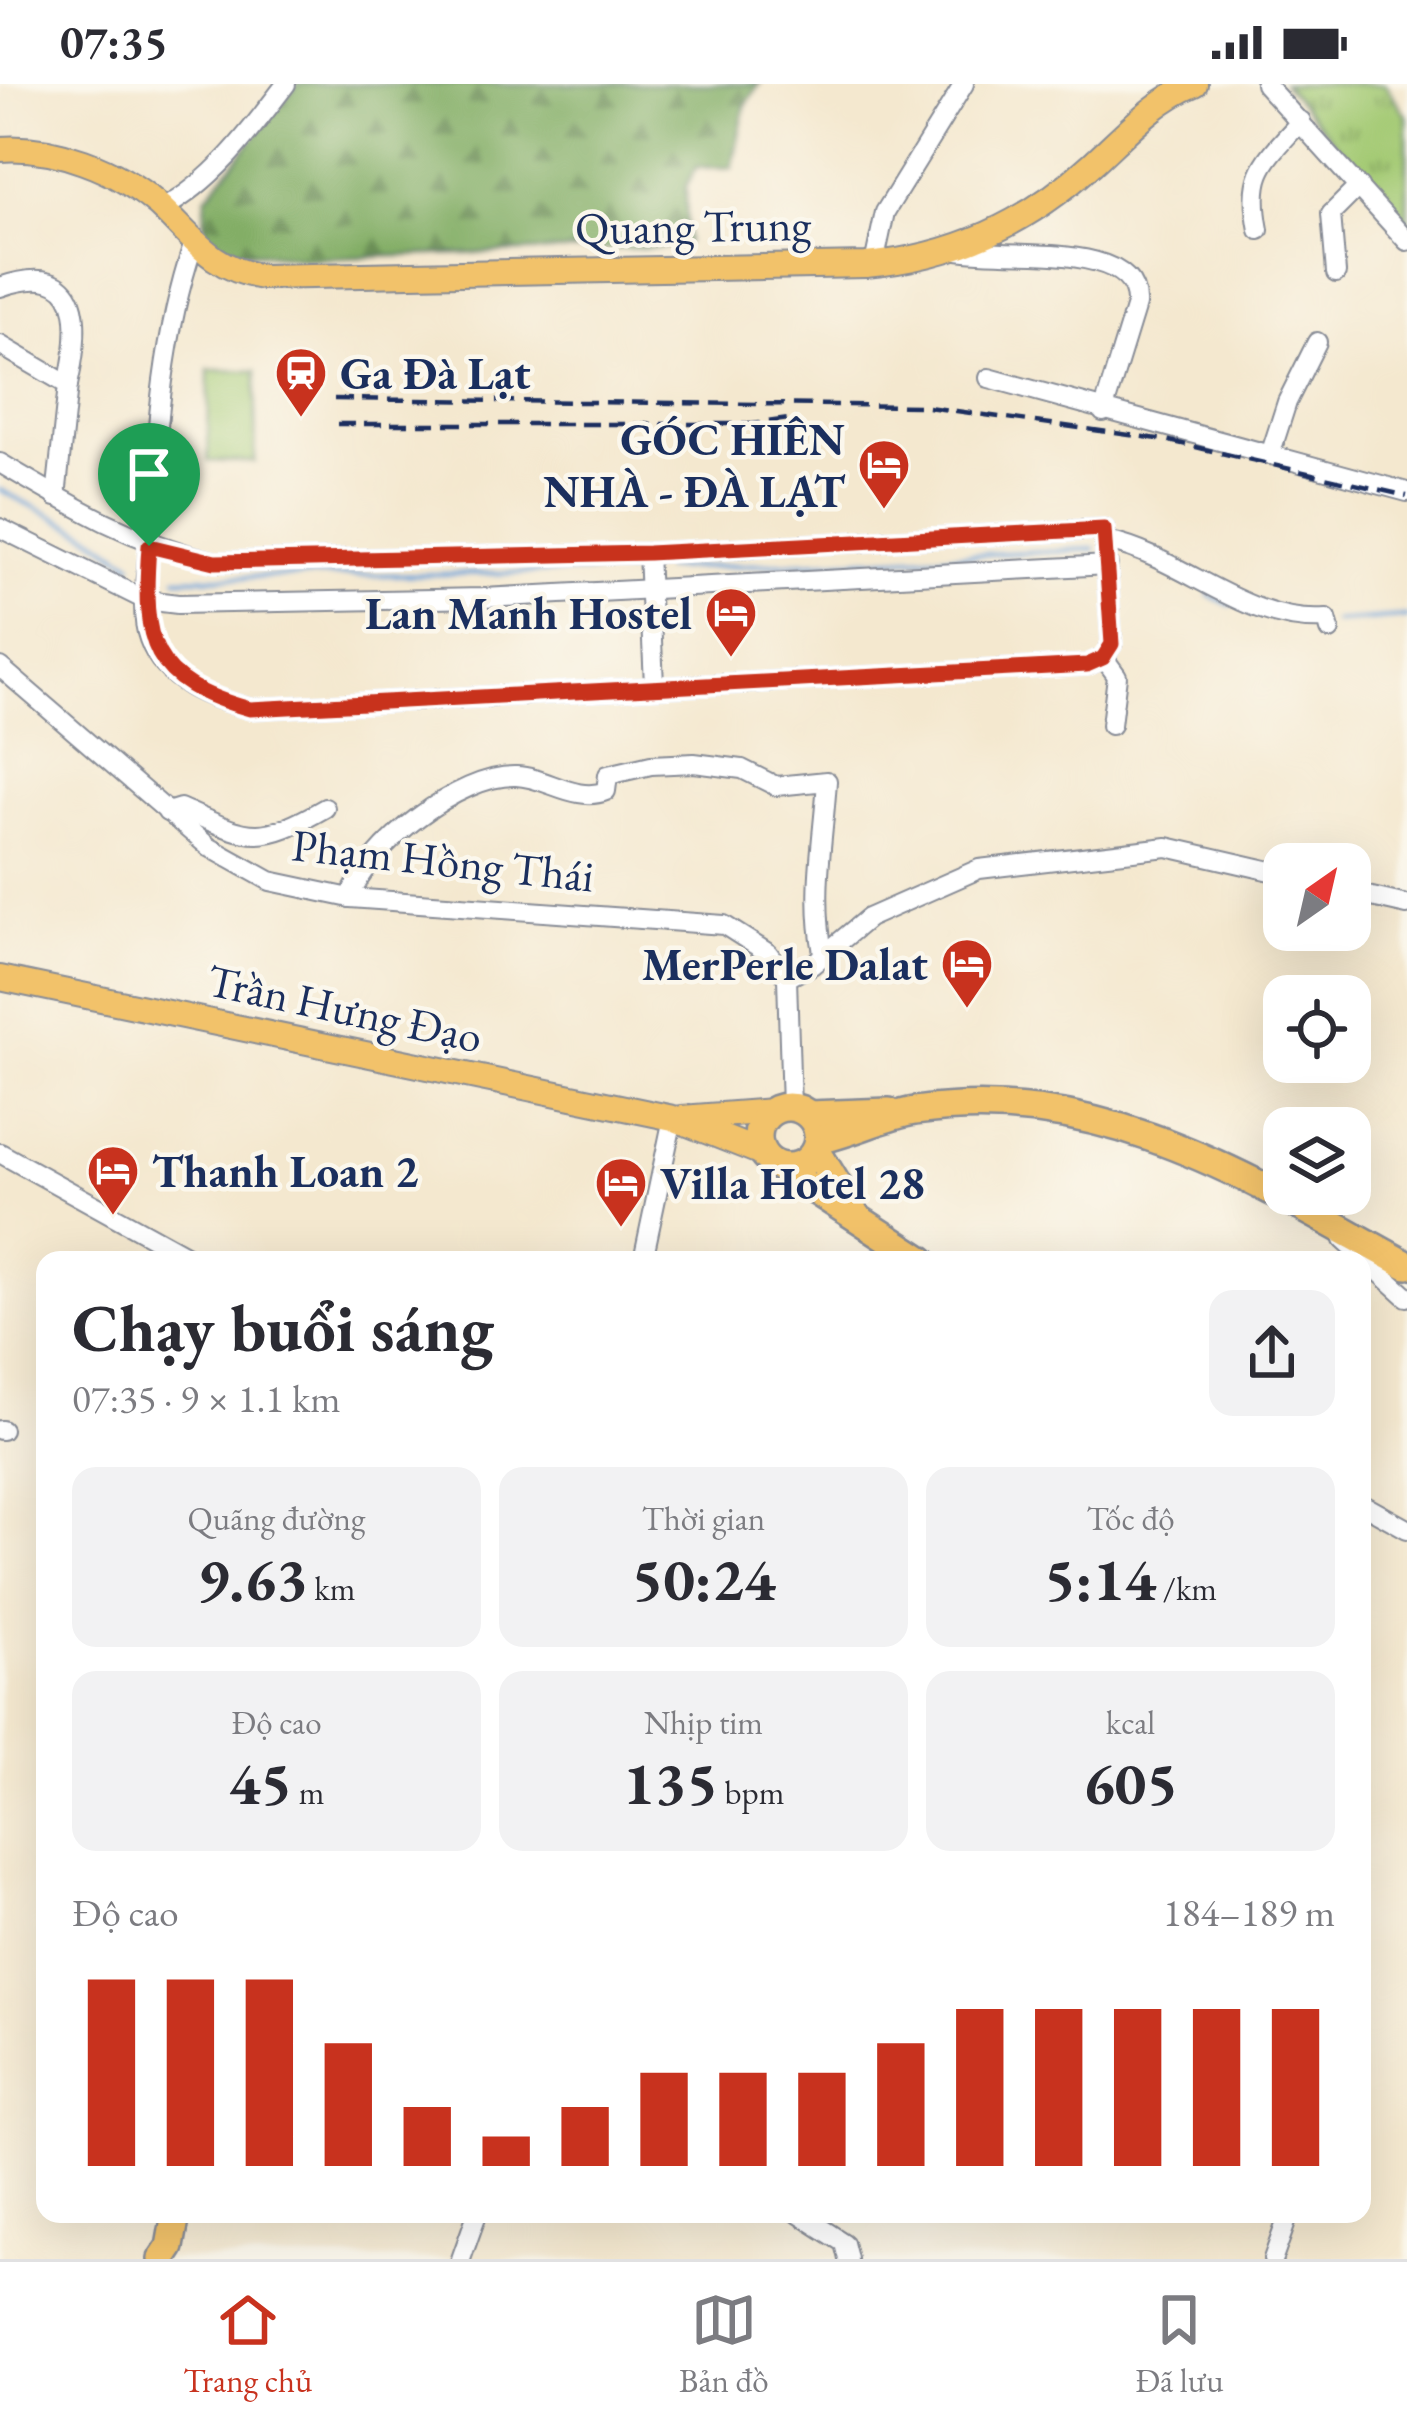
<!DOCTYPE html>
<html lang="vi">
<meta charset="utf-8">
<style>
body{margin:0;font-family:"EB Garamond",serif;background:#f2f2f3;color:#2b2b33;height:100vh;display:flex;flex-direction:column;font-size:45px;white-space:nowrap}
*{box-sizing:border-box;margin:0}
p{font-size:39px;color:#7c7c81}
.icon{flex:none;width:66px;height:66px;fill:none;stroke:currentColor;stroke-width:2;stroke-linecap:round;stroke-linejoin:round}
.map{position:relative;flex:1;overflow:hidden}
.sheet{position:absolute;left:36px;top:1167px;width:1335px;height:972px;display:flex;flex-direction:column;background:#fff;border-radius:24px;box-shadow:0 12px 48px #0002}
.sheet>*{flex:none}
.needle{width:78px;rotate:34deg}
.controls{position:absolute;left:1263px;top:759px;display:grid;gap:24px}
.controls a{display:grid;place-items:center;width:108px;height:108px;border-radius:24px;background:#fff;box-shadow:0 12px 48px #0002;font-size:60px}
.pin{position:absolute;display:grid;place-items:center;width:102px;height:102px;color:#fff;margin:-123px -51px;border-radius:50% 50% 50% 0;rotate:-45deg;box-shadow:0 0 12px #0007}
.pin .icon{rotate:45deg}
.round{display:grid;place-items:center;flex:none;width:126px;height:126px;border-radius:24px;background:#f2f2f3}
.head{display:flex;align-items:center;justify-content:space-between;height:204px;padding:0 36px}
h1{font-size:66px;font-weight:700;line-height:90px}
.metrics{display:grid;grid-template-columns:repeat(3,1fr);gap:18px;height:204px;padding:12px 36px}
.metrics div{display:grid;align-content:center;border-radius:24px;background:#f2f2f3;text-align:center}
.metrics b{font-size:60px;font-weight:700}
.metrics small{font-size:33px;font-weight:400}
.metrics p{font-size:33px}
.chart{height:336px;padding:24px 36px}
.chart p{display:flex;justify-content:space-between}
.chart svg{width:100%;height:216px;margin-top:12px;stroke:#c8321e;stroke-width:6}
.status{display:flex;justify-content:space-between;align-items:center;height:84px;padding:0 60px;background:#fff;direction:ltr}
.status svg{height:33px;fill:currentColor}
.tab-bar{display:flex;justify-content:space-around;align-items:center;height:168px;border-top:3px solid #e1e1e2;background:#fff;font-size:33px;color:#7c7c81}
.tab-bar a{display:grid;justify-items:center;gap:6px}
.tab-bar .selected{color:#c8321e}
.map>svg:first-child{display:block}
.grass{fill:#a4ca74;stroke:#607c69;stroke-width:3}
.forest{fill:url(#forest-firs);stroke:#4f6e62;stroke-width:3}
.park{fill:url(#park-tufts);stroke:#607c69;stroke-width:3}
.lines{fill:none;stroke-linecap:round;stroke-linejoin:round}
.stream{stroke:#69a1d7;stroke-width:4.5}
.minor-casing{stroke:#888c96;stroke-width:22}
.major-casing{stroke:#888c96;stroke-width:28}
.highway-casing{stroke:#888c96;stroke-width:32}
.minor{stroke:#fff;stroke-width:18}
.major{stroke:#f2c26a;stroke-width:24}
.highway{stroke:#f2c26a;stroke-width:27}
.rail{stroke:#1b2f5e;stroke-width:4.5;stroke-dasharray:18 9;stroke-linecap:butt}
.route-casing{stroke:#fff;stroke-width:24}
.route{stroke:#c8321e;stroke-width:15}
.labels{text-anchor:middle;stroke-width:9;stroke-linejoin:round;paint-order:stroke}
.street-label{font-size:45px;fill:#1b2f5e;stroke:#fbf7ec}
.poi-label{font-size:45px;font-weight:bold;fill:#1b2f5e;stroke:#fbf7ec;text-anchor:start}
</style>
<div class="status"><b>07:35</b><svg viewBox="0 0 49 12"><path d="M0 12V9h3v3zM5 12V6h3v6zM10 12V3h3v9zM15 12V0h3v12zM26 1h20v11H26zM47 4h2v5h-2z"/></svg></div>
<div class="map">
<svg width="1407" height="2175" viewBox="0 0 1407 2175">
<defs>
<pattern id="forest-firs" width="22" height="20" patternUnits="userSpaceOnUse" patternTransform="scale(3)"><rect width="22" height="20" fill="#83ae66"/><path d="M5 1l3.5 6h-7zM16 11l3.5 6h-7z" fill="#6a8e57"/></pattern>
<pattern id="park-tufts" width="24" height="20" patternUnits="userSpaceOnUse" patternTransform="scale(3)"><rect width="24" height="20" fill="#a4ca74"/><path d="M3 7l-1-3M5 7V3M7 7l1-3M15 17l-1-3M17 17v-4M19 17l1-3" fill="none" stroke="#85a462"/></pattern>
</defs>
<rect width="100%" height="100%" fill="#fbf7ec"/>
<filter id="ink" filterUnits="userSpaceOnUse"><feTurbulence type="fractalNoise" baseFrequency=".00833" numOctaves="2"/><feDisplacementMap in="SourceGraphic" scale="24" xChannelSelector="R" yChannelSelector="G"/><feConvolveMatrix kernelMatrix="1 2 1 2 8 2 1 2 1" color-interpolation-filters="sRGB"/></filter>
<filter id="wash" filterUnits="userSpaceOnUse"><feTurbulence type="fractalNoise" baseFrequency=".004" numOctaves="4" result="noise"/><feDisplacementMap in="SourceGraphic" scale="48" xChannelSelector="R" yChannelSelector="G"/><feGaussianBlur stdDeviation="2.7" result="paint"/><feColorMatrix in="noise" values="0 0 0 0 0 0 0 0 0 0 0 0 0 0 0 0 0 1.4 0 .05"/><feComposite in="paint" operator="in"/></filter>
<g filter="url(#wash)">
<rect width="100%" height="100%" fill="#f4e8cf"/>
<!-- grass -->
<polygon class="grass" points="209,286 256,287 255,378 208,377"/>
<!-- forest -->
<polygon class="forest" points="298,0 759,0 745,22 732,84 696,83 686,102 687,158 679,163 305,175 228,165 209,153 204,139 206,113"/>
<!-- park -->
<polygon class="park" points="1283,0 1385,0 1407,33 1407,139"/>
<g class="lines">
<!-- stream -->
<g class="stream">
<polyline points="0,406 86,449 133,480"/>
<polyline points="664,485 1094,465"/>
<polyline points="177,494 635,487"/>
<polyline points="1209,511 1231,521"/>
<polyline points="1335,538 1407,533"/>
</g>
</g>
</g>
<g filter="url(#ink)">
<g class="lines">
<!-- minor casing -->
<g class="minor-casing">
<g id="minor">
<polyline points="1265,0 1407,157"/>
<path d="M162 125C214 97 251 46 286 0"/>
<path d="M1259 146C1248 88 1263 79 1301 37"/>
<path d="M952 165C1000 176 1140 154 1136 221L1103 328"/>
<polyline points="874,180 885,128 964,0"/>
<polyline points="1336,189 1331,130 1359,102"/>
<path d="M0 203C87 173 81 243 68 301"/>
<polyline points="0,261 68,301 56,413"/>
<polyline points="989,294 1407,408"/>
<polyline points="1270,371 1287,318 1317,258"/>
<path d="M0 379C74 423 131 457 215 478L648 469 1104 445 1112 560 1104 574 1087 581 251 625C209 614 165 599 149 555 139 528 147 491 149 463 156 360 160 260 193 162"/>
<polyline points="0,444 145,516 178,520 483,514 1108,481"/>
<path d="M1107 457C1185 474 1245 541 1327 535L1330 546"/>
<polyline points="648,469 654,601"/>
<polyline points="1104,574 1117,592 1111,641"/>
<polyline points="0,583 209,763 270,797 350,814 724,841 768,869 787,894 791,1023"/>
<path d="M167 728 180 724C249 754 257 763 325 724"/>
<polyline points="1350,808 1407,821"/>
<path d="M350 814C367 763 460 690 516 692 547 693 576 719 606 707L608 691 651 681 694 679 742 685 776 702 827 697C823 758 812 809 823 869"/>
<polyline points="787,894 812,881 868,834 979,785 1167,763 1284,790"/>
<polyline points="0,1069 194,1176"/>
<polyline points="1344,1156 1407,1213"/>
<polyline points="643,1176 673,1034"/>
<polyline points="0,1346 2,1346"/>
<polyline points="1362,1420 1407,1445"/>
<polyline points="799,2130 844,2159 848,2175"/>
<polyline points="461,2175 477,2130"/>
<polyline points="1273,2175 1289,2130"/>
</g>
</g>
<!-- major casing -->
<g class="major-casing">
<g id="major">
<path d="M0 65C54 61 116 85 157 120 193 153 210 184 262 193L866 181C954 173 1027 140 1092 80 1124 51 1155 16 1195 0"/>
<polyline points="0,894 673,1034 762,1069"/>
<polyline points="682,1034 773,1027"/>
</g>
</g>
<!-- highway casing -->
<g class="highway-casing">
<g id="highway">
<circle cx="788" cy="1053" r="30"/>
<polyline points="809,1031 889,1028"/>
<path d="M818 1056C851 1049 884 1032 915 1027 1106 1001 1248 1094 1407 1181"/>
<polyline points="816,1066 855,1130"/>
<polyline points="776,1081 922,1176"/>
<polyline points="162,2175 170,2163 176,2130"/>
</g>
</g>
<!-- minor -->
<use href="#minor" class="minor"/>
<!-- major -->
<use href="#major" class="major"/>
<!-- highway -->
<use href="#highway" class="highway"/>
<!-- rail -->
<g class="rail">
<polyline points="334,315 921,322 1165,356 1407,412"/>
<polyline points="337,340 752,340 796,334"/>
</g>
</g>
</g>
<g class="lines" filter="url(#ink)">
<!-- route casing -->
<g class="route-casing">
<path id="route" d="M1104 445 1112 560 1103 574 1087 581 250 625C149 597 142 559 149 462L215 478 648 469Z"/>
</g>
<!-- route -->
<use href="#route" class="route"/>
</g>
<!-- icons -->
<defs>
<g id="station-pin" transform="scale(2.7)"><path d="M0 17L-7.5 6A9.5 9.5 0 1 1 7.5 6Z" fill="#c8321e" stroke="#fbf7ec"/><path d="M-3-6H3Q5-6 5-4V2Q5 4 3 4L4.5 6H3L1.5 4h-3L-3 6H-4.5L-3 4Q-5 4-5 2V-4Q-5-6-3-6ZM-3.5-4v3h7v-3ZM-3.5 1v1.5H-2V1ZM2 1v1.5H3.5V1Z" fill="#fff"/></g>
<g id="hotel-pin" transform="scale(2.7)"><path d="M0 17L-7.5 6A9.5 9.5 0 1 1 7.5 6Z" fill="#c8321e" stroke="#fbf7ec"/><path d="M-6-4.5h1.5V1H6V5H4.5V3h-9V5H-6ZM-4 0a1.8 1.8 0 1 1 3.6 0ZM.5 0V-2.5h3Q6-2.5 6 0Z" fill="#fff"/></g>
</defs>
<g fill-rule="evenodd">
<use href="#station-pin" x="301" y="289"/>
<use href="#hotel-pin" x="884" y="381"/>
<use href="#hotel-pin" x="731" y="529"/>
<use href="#hotel-pin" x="967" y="880"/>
<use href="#hotel-pin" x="113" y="1087"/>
<use href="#hotel-pin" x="621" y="1099"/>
</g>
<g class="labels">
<!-- street labels -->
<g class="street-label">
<text transform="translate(693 142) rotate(-1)" y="16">Quang Trung</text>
<text transform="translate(443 776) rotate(6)" y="16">Phạm Hồng Thái</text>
<text transform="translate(345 924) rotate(12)" y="16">Trần Hưng Đạo</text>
</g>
<!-- poi labels -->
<g class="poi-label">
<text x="340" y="305">Ga Đà Lạt</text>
<text x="845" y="371" text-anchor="end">GÓC HIÊN<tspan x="845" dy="52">NHÀ - ĐÀ LẠT</tspan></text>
<text x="692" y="545" text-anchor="end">Lan Manh Hostel</text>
<text x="928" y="896" text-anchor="end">MerPerle Dalat</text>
<text x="152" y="1103">Thanh Loan 2</text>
<text x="660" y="1115">Villa Hotel 28</text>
</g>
</g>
</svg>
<div class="controls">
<a><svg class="needle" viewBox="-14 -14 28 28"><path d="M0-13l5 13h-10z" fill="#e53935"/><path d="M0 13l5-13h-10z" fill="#7c7c81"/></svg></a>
<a><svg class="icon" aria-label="locate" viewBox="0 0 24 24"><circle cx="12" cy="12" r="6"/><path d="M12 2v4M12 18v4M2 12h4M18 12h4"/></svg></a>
<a><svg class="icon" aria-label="layers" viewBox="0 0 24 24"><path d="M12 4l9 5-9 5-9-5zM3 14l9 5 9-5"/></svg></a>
</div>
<div class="pin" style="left:149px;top:462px;background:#1e9e55"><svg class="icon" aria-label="arrive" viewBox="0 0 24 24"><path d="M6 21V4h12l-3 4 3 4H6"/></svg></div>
<section class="sheet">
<div class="head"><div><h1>Chạy buổi sáng</h1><p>07:35 · 9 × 1.1 km</p></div><a class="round"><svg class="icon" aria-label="share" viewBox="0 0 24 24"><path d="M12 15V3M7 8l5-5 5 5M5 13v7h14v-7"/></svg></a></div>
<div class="metrics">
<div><p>Quãng đường</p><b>9.63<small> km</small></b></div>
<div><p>Thời gian</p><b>50:24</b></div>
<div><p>Tốc độ</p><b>5:14<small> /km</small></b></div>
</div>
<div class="metrics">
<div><p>Độ cao</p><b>45<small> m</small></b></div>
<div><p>Nhịp tim</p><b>135<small> bpm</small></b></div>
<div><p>kcal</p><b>605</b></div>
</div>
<div class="chart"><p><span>Độ cao</span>184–189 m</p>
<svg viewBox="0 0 160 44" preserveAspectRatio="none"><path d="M5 44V6M15 44V6M25 44V6M35 44V19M45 44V32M55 44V38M65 44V32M75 44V25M85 44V25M95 44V25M105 44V19M115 44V12M125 44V12M135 44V12M145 44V12M155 44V12"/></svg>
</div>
</section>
</div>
<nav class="tab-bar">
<a class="selected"><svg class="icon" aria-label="home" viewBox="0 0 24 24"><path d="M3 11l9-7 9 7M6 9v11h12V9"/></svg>Trang chủ</a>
<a><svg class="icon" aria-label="map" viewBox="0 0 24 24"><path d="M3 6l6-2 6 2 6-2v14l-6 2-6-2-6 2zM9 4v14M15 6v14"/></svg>Bản đồ</a>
<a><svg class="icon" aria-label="saved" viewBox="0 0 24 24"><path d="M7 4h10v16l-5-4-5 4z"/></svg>Đã lưu</a>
</nav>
